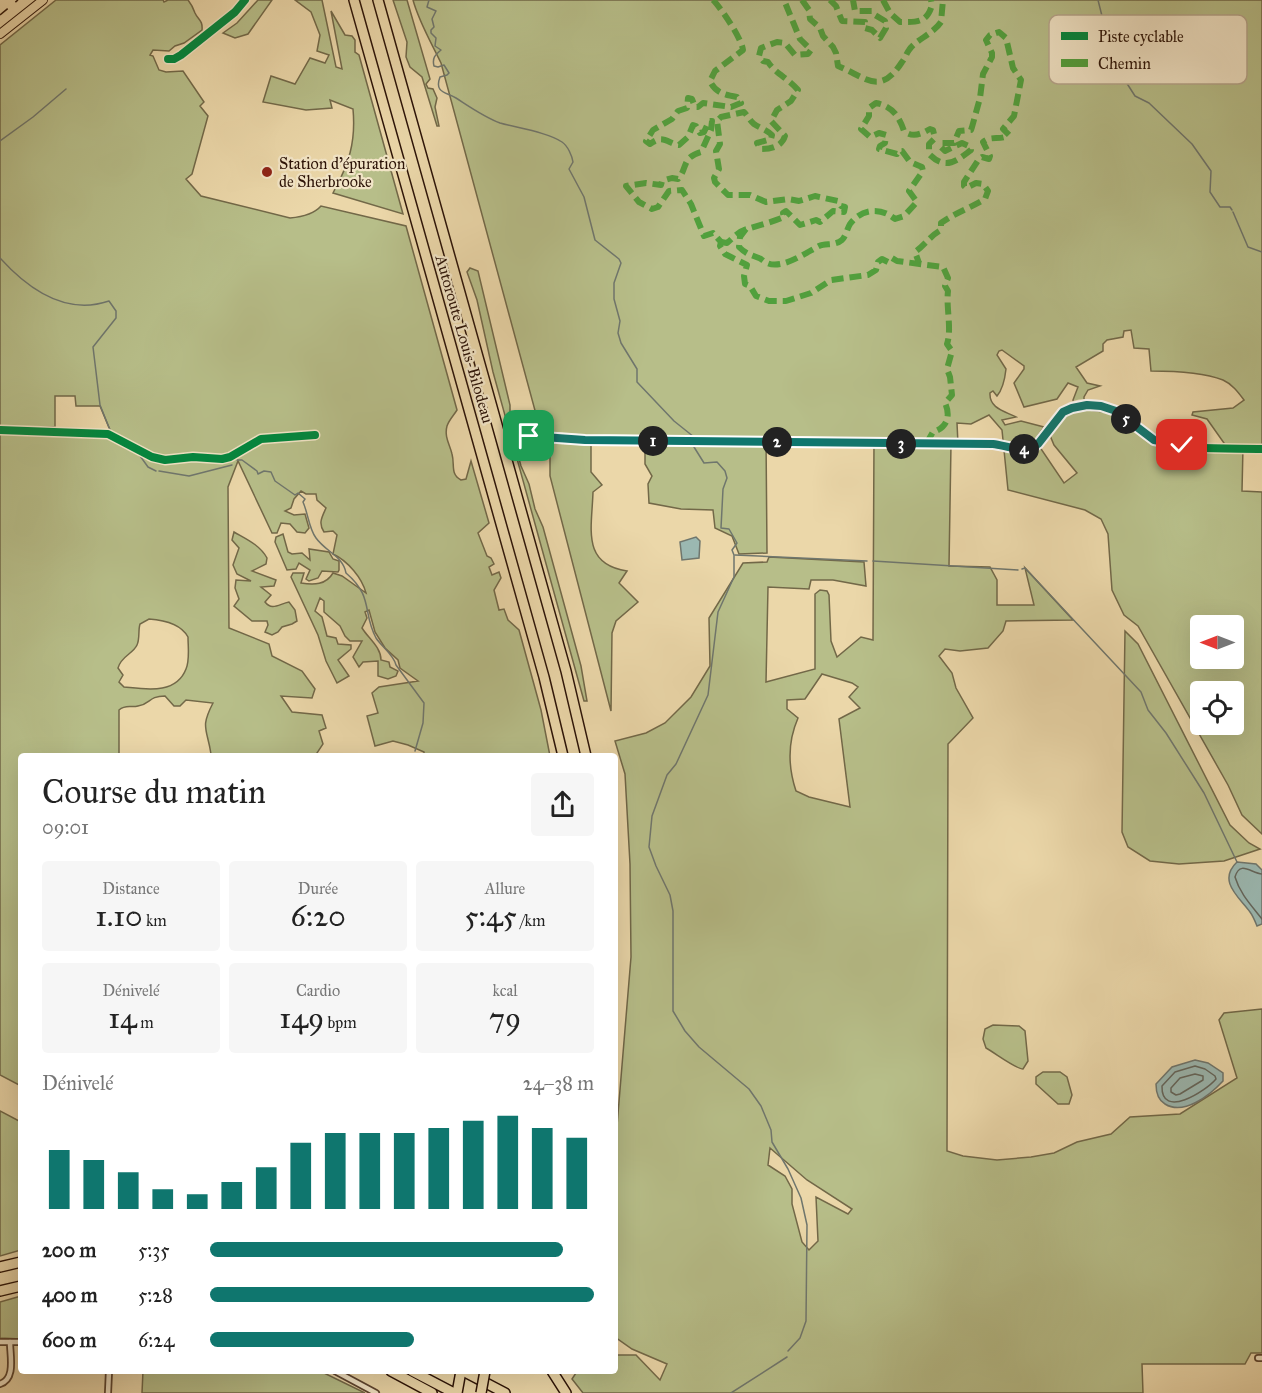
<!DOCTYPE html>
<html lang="fr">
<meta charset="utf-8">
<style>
body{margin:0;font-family:"IM FELL Great Primer",serif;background:#f6f6f6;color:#222;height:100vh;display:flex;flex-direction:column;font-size:22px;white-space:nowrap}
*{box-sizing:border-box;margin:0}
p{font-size:20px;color:#767676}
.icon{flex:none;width:33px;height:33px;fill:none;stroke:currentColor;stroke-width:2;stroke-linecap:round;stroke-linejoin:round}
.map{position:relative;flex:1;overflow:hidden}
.side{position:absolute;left:18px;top:753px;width:600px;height:621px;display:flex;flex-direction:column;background:#fff;border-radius:6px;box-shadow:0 6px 24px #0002}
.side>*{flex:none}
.needle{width:39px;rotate:270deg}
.fabs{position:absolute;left:1190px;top:615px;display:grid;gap:12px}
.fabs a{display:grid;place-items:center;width:54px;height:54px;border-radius:6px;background:#fff;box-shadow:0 6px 24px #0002;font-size:30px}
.pin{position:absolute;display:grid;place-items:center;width:51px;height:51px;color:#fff;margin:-26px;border-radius:12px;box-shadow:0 3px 9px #0006}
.km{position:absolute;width:30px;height:30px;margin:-15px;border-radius:50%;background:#222;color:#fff;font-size:16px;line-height:30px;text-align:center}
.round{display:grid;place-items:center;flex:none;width:63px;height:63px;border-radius:6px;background:#f6f6f6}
.overview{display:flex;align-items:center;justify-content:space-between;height:102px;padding:0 24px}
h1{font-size:33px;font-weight:600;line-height:45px}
.figures{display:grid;grid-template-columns:repeat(3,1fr);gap:9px;height:102px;padding:6px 24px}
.figures div{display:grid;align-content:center;border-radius:6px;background:#f6f6f6;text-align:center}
.figures b{font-size:30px;font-weight:600}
.figures small{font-size:16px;font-weight:400}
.figures p{font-size:16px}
.chart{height:168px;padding:12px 24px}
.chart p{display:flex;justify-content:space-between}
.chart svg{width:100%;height:108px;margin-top:6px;stroke:#0f766e;stroke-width:6}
ul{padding:0 24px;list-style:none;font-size:20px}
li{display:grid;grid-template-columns:96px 72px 1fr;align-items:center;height:45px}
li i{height:15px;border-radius:8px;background:#0f766e}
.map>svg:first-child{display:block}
.green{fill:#b7be89;stroke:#726848;stroke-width:1.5;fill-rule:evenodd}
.water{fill:#9bb8b1;stroke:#6f766d;stroke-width:1.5}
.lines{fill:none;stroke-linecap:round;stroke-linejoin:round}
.shore{stroke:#64665c;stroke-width:1.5}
.stream{stroke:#6f766d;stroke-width:1.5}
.street-casing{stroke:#5c4430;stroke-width:8}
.primary-casing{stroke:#2c1307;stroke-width:10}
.highway-casing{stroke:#2c1307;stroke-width:12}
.street{stroke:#f2e5c7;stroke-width:4.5}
.primary{stroke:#ebd7a9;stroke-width:8}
.highway{stroke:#ebd7a9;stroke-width:9}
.rail{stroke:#2c1307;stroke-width:1.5;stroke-dasharray:10 10;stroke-linecap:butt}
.highway-bridge-casing{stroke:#2c1307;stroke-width:12;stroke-linecap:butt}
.highway-bridge{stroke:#ebd7a9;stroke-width:9}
.quiet{stroke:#51a03d;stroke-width:6;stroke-dasharray:12 6;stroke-linecap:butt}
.cycleway-casing{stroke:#f2e5c7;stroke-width:11}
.cycleway{stroke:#00873e;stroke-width:8}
.route-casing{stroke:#fff;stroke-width:12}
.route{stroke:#0f766e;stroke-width:8}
.poi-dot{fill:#8f2418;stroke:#f2e5c7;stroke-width:2}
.labels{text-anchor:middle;stroke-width:4.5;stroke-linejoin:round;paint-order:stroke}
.poi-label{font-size:16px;fill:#2c1307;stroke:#f2e5c7;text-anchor:start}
.street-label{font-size:16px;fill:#2c1307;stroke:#f2e5c7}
.key{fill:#f2e5c7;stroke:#b7a68d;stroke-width:1.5}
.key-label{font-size:16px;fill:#2c1307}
</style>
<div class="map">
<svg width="1262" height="1393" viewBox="0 0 1262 1393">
<rect width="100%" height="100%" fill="#ebd7a9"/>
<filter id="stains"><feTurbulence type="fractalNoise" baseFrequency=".00333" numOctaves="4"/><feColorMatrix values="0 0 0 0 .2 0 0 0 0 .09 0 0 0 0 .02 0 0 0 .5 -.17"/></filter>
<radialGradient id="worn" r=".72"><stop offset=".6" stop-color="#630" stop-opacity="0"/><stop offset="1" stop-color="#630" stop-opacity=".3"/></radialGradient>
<!-- green -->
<g class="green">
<path d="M56 0H163L164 2 168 0H188C192 5 193 7 195 13 198 20 203 20 202 30L184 43 175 46 169 51 153 50 150 55 153 56 159 70 166 72 183 71 204 102 200 106 208 116 192 174 186 179 201 196 290 218C301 217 314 214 321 206L406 226 457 410C454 415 449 420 447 426 444 437 450 445 452 454 455 465 450 474 461 480L466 479 471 461 489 523 478 533 487 556 491 558 494 564 489 567 492 575 499 572 501 578 494 590 499 610 504 609 508 620 519 630 541 710 550 756H424V752L408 745 393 741 375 746 367 716 378 713 372 693 379 687 418 681 400 668 398 660 385 648 375 632 369 610 365 612 367 618 362 628C368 638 381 647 381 660L389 662 390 667 398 671 396 676 388 679 378 676V661L363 662 359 667 353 657 362 641H350L345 636 340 626 324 612V601L320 598 315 611 322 617 327 636 336 638 338 644 351 645V649L338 660 349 676 337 683 326 661 318 635 291 577 293 573H304L301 583C314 585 326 585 333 573L342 576 366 593C362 578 348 561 333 554L337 535 333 531 324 532C318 523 322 517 326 508L317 500 316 494H306L301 491 294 499 291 508 285 511 294 515 305 514 309 528 305 533 297 532 290 524 281 523 277 533H272L238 461 228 487 229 628 269 644 272 656 302 671 315 689 312 698 281 696 292 712 322 715 326 728 319 731 323 744 315 756H214L211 754C207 728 200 728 213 703L186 700 180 706H174L165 696C148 696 151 704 138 706 131 708 126 704 119 710V756H21V1086L0 1075V434L110 438V430L100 406H76L75 396H55V427H0V45ZM149 619C163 620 181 624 188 637 188 647 190 660 186 669 176 695 145 689 124 687L119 682 123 675 118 668C121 656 133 654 137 645 140 639 138 630 140 624Z"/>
<polygon points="258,0 272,0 248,34 235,38 223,33 237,23"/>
<path d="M295 0H322L336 67 342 69 331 11 345 35 352 36 355 40V52L359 55 403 214 333 193C349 164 356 142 353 109L330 100 332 108 306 110 263 102 271 76 295 84 310 58 325 63 329 55 317 51 320 35 311 12Z"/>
<polygon points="393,0 407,0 430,79 426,84 428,88 433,89 437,98 435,107 439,126 437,126 422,77 410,67 406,57 407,42"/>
<path d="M413 0H1262V446L1243 447 1242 491 1262 492V834L1242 815 1228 785 1138 626 1124 615 1112 590 1108 534 1101 519 1085 510 1008 490 1002 430 989 415 971 424 957 423 958 444H951L949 566 990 567 997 580V605H1034L1025 568 1073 620 1006 621 1003 631 988 648 960 651 945 649 939 656 952 673 956 688 973 718 948 744 947 1151 963 1156 997 1160 1031 1157 1054 1153 1077 1142 1111 1134 1130 1117 1180 1114 1237 1078 1219 1020 1224 1013 1262 1009V1353H1251L1245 1364H1142L1143 1393H583L572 1379 576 1373 573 1371H615V1355H636L660 1380 667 1364 632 1349 615 1337V1150L631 957 630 864 625 774 615 741 646 733 665 723 691 697 710 666 709 618 743 563 767 562 769 557 864 562 866 586 833 580H811L809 589 768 587 766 682 815 669V594L820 590 827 591 829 595 831 641 837 657 861 637 873 640 874 441 766 437 767 553 739 554 732 536 715 528 713 510 681 509 649 503 648 484 652 476 645 464V436L591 437V472L602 485 593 492C592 528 581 564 627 571L619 583 638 602 616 621 612 633 611 711 550 476V433L540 429 441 63C431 42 419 22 413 0ZM1131 330 1134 348 1149 349 1151 371C1173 371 1202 372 1223 380 1232 384 1238 392 1244 400L1233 408 1193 412 1192 415 1207 419 1224 443V453L1185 450 1166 447 1147 439 1110 413 1084 409V397L1088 390 1100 386 1087 383 1076 367 1103 351V344L1107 340 1123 337 1124 331ZM1002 350 1024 366V369L1014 383 1024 407 1057 399 1068 383 1078 387 1073 400 1075 410 1060 418 1049 433 1054 445 1077 473 1064 483 1035 440 1044 427 1021 421 1005 425 1002 420 1016 417C1004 411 989 408 990 393L993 391 997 396C1003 389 1005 378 1006 369L997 355 999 351ZM1200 626H1233V658H1200ZM822 674 852 683 858 687 849 697 860 708 839 719 850 807 809 797 796 791C788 767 788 741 798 718L787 709V700L805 699ZM1200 692H1233V724H1200ZM770 1148 807 1180 852 1209 848 1214 816 1197 818 1241 809 1250 802 1242 792 1204V1189L785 1176 768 1165Z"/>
<polygon points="470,268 478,271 510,405 510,426 521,466 529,484 535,509 543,527 581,666 587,701 584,701 493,372 477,300 467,272"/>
<path d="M234 532C246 539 260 545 267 558L266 564 252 571 276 580 274 586 261 587 271 595 265 602C272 611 279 604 289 602L295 610 297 621 292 624 282 627 278 632 272 635 265 632 268 625 267 621H252L234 606 239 599 235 588 236 580 251 581 237 574 233 565 239 548 232 540Z"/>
<polygon points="283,534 288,552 292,554 302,553 310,560 309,549 329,552 333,559 339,561 339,570 338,572 322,571 318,578 309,581 306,579 310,570 299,563 296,569 287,570 275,542 276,537"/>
<polygon points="1125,631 1138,644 1230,825 1249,843 1260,849 1224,861 1179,864 1150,861 1128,847 1122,832"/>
<path d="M993 1025 1019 1026 1025 1031 1028 1061 1023 1069C1016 1069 995 1053 986 1048L983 1039 985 1029Z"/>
<polygon points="1043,1072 1060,1072 1067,1077 1072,1095 1069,1104 1058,1104 1036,1084 1036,1077"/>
<polygon points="0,1111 21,1122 21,1250 0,1256"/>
<polygon points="21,1296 21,1339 0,1338 0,1302"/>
<polygon points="143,1371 320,1371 365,1393 142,1393"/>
</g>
<!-- water -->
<g class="water">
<polygon points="696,537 700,541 699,558 682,560 680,542"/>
<path d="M1237 862 1256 864 1262 870V924L1257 926C1255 921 1253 916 1250 912 1239 897 1217 881 1237 862Z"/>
<path d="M1195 1060 1208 1063 1223 1073V1081C1210 1095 1184 1116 1165 1104 1158 1100 1156 1093 1156 1084L1172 1067Z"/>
</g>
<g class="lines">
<!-- shore -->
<g class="shore">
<path d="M1262 874C1251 873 1240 860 1235 877 1240 894 1252 906 1262 919"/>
<path d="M1195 1066 1205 1069 1215 1076 1216 1079C1206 1091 1161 1120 1162 1086L1175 1072Z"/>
<polygon points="1195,1074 1203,1076 1203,1080 1180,1094 1176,1095 1171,1092 1171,1088 1180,1078"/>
</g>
<!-- stream -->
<g class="stream">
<path d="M429 0 427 7 436 11 432 19 434 27 431 30V33L436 38 435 46 441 50C435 55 432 58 434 66L438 67 444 65 449 73 447 75 440 77C434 93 446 92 456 98 470 107 484 117 500 123 517 128 547 132 562 142 568 146 572 156 573 162L569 169 584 197 595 240 619 259 621 263 614 283V299L620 321 618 333 621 343 637 369V382L674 421 694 437"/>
<polyline points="1098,0 1106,32 1119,71 1135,96 1149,103 1192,144 1211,171 1210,192 1220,207 1230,207 1232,210"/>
<polyline points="0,141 33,117 66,89"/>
<polyline points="1233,212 1248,247 1262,252"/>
<path d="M0 258C28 289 65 316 109 301L116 311V318L93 347 100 405 110 430"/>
<polyline points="110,439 122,444"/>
<polyline points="129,447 138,453 148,467 156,471"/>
<polyline points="694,447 704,463 717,462 725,471 727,478 723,489 721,528 729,529 737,543 732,550 734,555 734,577 718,612 708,695 676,764 667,775 652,816 649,847 656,866 670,895 673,911 673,1011 685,1031 699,1047 749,1089 761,1106 771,1130 772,1142 788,1169 801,1198 807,1225 806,1321 800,1338 788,1351"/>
<path d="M237 460H242L257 471 258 474 264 471 271 472 275 481 295 495 298 493 305 499 303 502C308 513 309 529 316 538 326 552 343 556 346 573 374 597 362 612 376 638 382 647 394 655 396 665L424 703 423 723 415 751"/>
<polyline points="159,471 189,476 232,465"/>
<polyline points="735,555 867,561"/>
<polyline points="873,561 1018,570"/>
<polyline points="1022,569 1025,568 1141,692 1148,710 1166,733 1204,793 1237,862"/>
<polyline points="731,1393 787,1357"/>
</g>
<!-- street casing -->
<g class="street-casing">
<g id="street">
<polyline points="168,59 174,59 181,55 235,12 245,0"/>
<polyline points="0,430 108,434 152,457 165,460 193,457 222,459 230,457 261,439 315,435"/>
<path d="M529 436 585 440 993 444C1008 446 1026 454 1038 444 1046 434 1052 423 1061 414 1077 399 1105 403 1122 415 1132 423 1144 435 1155 440 1184 451 1231 448 1262 449"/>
<polyline points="0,1342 21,1342"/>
<polyline points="1258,1358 1262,1358"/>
<polyline points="335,1371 376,1393"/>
<path d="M0 1384C16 1379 10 1356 10 1342"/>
<polyline points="108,1393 109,1371"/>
</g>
</g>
<!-- primary casing -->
<g class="primary-casing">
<polyline id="primary" points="0,34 43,0"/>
</g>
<!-- highway casing -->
<g class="highway-casing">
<g id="highway">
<polyline points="354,0 544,677 563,756"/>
<polyline points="378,0 566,671 586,756"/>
<polyline points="0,1267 21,1262"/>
<polyline points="0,1291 21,1286"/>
<polyline points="391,1371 432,1393"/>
<polyline points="412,1371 454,1393"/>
<polyline points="463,1371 505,1393"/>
<polyline points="552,1371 566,1393"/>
<polyline points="457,1393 461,1371"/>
</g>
</g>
<!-- street -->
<use href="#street" class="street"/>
<!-- primary -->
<use href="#primary" class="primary"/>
<!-- highway -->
<use href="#highway" class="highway"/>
<!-- rail -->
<polyline class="rail" points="0,15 18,0"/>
<!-- highway-bridge casing -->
<g class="highway-bridge-casing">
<polyline id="highway-bridge" points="481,1393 485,1371"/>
</g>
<!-- highway-bridge -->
<use href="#highway-bridge" class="highway-bridge"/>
<!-- quiet -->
<g class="quiet">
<path d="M713 0C721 8 742 39 743 50L715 71 710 81C715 93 726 95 737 97L741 103 731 107 703 103 698 107H695L692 99 688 98 687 108 678 111 672 119 653 130 646 141 650 144C652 143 654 141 657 140 665 137 672 145 679 145L688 137 693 125 696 126 700 133 704 132 709 121H712L711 130 701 152C681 158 688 168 678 179L672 178 662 181 661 185 646 183 626 186 639 202 652 209 658 207 669 191 682 190 691 204 704 236 713 233 721 242 720 246 725 254 747 265 744 276 745 284 750 286 756 296 769 301H786L811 293 831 280 868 275 876 270 878 262 882 259 888 262 892 258 897 261 943 267 948 278 945 286 948 291C946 308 952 329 947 344L952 351 947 369 950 377 952 395 945 403C951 416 947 428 933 432L926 444"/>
<path d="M802 0 809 10 810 19 820 28 823 36 833 47 836 53 838 66C867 78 880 96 902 62 905 59 906 54 909 50 914 41 933 34 941 22L943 0"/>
<polyline points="830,0 836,6 842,21 865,22 865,28 872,30 880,38 886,28 885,21 875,15 872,11 855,11 853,0"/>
<path d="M883 0 890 13 900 22C917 22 927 23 932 5L931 0"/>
<path d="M746 229 740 237 739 247C746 254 751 255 759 258 762 259 764 262 767 263 782 270 807 252 819 246 826 243 835 246 842 240 846 236 847 229 850 224 862 208 881 207 895 219L904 216 917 202 909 191 923 171 922 167 910 162 902 151H899L897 154 879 149 880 146 885 143 886 135 879 133 870 137 861 129 869 116V108L876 103C892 106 899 116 904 131 913 138 921 134 930 129L933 130 935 138 929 144V154C946 171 956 161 971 150V147L962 143 945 151 940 146 942 143H954L959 131 971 130 972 127 980 98 983 74 992 57V53L986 40 990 35 999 32 1006 38 1013 68 1021 80 1014 116 1003 129 1009 135C1000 141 991 135 983 142L990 156 989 159 982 157 979 159 964 182V186L966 188 976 183 983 184 988 191 985 199C970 208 955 213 941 223V230C930 236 925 245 915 252L919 263"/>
<path d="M721 242 727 243C733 238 739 231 747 229 757 226 775 221 784 217L783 213 786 211 800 225 816 220 820 222 833 211 844 212 845 207 841 206 838 201 815 196 799 201 788 199 766 202 750 195H728L715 182 714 178 719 169 716 151 720 144 717 121 721 117 744 112C748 116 750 121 754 124 760 128 767 130 772 135L771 139 757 143 761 149C772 149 782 146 785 136L771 121 777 110 791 101 798 90C789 79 775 73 768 62L763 61 759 56 761 48 777 42 785 43 795 55 808 54 811 50 800 39 784 0"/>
</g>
<!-- cycleway casing -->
<g class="cycleway-casing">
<g id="cycleway">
<polyline points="168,59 174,59 181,55 235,12 245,0"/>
<polyline points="0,430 108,434 152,457 165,460 193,457 222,459 230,457 261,439 315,435"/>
<path d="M529 436 585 440 993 444C1008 446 1026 454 1038 444 1046 434 1052 423 1061 414 1077 399 1105 403 1122 415 1132 423 1144 435 1155 440 1184 451 1231 448 1262 449"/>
</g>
</g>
<!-- cycleway -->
<use href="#cycleway" class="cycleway"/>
</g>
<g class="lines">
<!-- route casing -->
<g class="route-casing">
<path id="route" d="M529 436 585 440 993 444C1008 446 1026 454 1038 444L1063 412 1072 408 1087 405 1101 406 1116 411 1154 440 1182 445"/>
</g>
<!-- route -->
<use href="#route" class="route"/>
</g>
<!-- markers -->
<circle class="poi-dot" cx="267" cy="172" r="6"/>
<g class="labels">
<!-- poi labels -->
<g class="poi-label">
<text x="279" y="169">Station d'épuration<tspan x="279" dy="18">de Sherbrooke</tspan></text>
</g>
<!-- street labels -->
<g class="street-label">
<text transform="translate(465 339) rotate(74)" y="6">Autoroute Louis-Bilodeau</text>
</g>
</g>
<!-- legend -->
<rect x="1049" y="15" width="198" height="69" rx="9" class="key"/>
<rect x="1061" y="32" width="27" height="8" fill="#00873e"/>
<rect x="1061" y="59" width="27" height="8" fill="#51a03d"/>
<g class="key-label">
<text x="1098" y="42">Piste cyclable</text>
<text x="1098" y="69">Chemin</text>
</g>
<rect width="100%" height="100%" filter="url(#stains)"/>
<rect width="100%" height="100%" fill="url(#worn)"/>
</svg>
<div class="fabs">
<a><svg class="needle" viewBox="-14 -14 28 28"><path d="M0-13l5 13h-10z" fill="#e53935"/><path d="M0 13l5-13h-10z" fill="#767676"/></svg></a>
<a><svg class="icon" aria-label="locate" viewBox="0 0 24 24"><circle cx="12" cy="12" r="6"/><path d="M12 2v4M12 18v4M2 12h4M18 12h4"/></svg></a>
</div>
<div class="pin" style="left:529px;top:436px;background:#1e9e55"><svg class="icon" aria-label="arrive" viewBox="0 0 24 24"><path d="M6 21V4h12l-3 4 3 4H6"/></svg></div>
<div class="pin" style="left:1182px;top:445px;background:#d93025"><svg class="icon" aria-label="check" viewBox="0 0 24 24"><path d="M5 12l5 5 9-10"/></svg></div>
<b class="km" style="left:653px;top:441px">1</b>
<b class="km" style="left:777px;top:442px">2</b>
<b class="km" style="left:901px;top:444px">3</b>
<b class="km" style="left:1024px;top:449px">4</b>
<b class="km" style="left:1126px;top:419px">5</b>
<section class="side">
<div class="overview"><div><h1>Course du matin</h1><p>09:01</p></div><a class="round"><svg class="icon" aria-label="share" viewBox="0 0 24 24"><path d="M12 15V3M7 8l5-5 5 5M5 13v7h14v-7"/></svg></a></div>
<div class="figures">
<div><p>Distance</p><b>1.10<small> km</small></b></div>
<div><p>Durée</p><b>6:20</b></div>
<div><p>Allure</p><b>5:45<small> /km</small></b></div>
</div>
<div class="figures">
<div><p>Dénivelé</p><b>14<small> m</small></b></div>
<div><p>Cardio</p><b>149<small> bpm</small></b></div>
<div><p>kcal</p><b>79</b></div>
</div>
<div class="chart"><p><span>Dénivelé</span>24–38 m</p>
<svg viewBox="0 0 160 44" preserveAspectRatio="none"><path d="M5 44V20M15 44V24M25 44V29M35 44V36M45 44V38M55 44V33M65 44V27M75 44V17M85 44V13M95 44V13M105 44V13M115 44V11M125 44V8M135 44V6M145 44V11M155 44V15"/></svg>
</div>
<ul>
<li><b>200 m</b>5:35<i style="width:92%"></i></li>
<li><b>400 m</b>5:28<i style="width:100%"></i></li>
<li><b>600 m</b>6:24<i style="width:53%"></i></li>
</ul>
</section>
</div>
